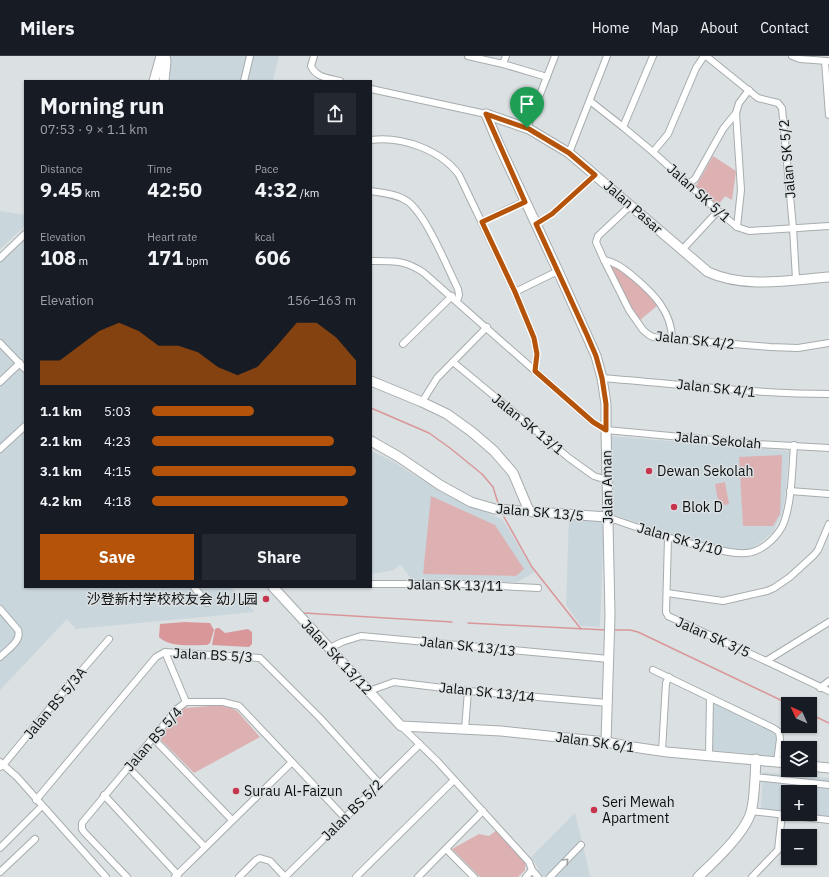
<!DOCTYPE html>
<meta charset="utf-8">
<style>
body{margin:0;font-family:"IBM Plex Sans","Noto Sans SC",sans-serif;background:#242831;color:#f1f3f6;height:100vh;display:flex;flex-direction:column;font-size:15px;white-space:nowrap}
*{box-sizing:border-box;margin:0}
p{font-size:13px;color:#9ea1a6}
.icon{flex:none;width:22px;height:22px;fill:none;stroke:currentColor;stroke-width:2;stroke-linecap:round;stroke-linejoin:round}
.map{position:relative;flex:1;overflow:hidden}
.side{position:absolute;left:24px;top:24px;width:348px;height:508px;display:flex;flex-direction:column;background:#171b24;border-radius:0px;box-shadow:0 1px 3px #0004}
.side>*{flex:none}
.needle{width:26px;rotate:315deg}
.buttons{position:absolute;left:781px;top:641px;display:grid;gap:8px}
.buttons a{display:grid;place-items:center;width:36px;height:36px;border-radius:0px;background:#171b24;box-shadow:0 1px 3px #0004;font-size:20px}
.pin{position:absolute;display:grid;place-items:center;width:34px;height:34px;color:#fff;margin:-41px -17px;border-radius:50% 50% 50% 0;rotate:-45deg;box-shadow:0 0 4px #0007}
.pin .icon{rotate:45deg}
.round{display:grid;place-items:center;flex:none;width:42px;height:42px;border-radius:0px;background:#242831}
.head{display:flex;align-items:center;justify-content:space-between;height:68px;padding:0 16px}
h1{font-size:22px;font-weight:700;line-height:30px}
.figures{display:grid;grid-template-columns:repeat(3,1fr);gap:6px;height:68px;padding:4px 16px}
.figures div{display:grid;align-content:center}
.figures b{font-size:20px;font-weight:700}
.figures small{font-size:11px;font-weight:400}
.figures p{font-size:11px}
.chart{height:112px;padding:8px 16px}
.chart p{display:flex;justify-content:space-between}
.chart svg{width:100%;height:72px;margin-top:4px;fill:#b45309;opacity:.7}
.cta{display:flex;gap:8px;margin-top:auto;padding:8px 16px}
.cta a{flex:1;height:46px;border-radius:0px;background:#b45309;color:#fff;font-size:16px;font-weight:700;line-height:46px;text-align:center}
.cta a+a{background:#242831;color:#f1f3f6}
ul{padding:0 16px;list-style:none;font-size:13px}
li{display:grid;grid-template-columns:64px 48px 1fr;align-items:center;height:30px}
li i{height:10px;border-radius:5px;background:#b45309}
header{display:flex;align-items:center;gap:24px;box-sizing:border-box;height:56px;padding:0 20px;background:#171b24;border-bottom:1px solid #363941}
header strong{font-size:19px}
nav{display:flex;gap:22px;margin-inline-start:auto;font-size:14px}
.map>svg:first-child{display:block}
.built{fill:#c9d6dc}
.green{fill:#ddb1b2}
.water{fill:#da9799}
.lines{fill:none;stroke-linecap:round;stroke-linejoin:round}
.stream{stroke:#da9799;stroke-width:1.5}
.street-casing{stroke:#a7acae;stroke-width:8}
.secondary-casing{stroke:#a7acae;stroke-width:11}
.street{stroke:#fff;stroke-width:6}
.secondary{stroke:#fff;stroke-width:9}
.oneway{stroke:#9e9f9f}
.route-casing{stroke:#fff;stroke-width:8}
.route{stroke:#b45309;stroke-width:5}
.poi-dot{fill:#c6354c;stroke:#dbe0e2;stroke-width:1.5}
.labels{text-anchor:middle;stroke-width:3;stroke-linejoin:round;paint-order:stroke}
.street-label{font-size:14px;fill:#0d0f10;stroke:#dbe0e2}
.poi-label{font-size:14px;fill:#0d0f10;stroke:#dbe0e2;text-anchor:start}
</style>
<header>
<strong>Milers</strong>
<nav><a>Home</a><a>Map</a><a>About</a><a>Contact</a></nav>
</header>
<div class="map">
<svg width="829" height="821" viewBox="0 0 829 821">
<rect width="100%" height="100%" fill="#dbe0e2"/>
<!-- built -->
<g class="built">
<polygon points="170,0 279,0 273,25 166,25"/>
<polygon points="0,155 25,159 25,170 0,193"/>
<polygon points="25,181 25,531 231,531 255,556 76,573 67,563 0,634 0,204"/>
<polygon points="610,380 789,395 786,432 782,458 772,477 757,489 750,493 739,493 716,491 660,477 641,468 612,458"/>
<polygon points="371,395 390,404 442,436 503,464 535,516 517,526 413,525 400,508 394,514 371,518"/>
<polygon points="569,461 604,464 600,571 581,570 566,549"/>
<polygon points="714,646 776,677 778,683 776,700 710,694"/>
<polygon points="763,716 829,722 829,761 803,758 810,758 810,736 788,736 788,756 761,753"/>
<polygon points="575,757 590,819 592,821 532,821 539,813 531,801"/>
</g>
<!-- green -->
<g class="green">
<polygon points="713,100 736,115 732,144 725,140 716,152 696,130"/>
<path d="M610 207C622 209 650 240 658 249L639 265 630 251 610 210Z"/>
<polygon points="782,399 780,458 773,470 743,470 739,401"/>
<polygon points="725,426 729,448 719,450 715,428"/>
<polygon points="431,440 495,469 524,513 516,520 423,518"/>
<polygon points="224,649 237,655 260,681 194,717 159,682 184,652"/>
<polygon points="497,774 526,804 525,814 518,821 480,821 452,793 479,778 489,780"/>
</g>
<!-- water -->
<g class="water">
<path d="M184 566 210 567 214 574 210 587 207 589C192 589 170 592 159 581L160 568Z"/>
<polygon points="217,572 219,572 225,577 248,573 252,576 252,588 249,591 212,589 215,573"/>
</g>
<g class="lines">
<!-- stream -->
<g class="stream">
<polyline points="371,352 429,377 450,392 482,418 493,431 498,447"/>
<polyline points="504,461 532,511 581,573"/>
<polyline points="304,557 452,566"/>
<polyline points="468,567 606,574"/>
<polyline points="615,574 630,574 638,576 789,648"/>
<polyline points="810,658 829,667"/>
</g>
<!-- street casing -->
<g class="street-casing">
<g id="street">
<path d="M314 0 311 10C316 22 329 22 340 25"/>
<polyline points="468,0 503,8 547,21"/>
<polyline points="706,0 758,42 778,47 782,52 793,172 796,223"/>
<polyline points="792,0 800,3 827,5"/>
<polyline points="825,5 829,59"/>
<polyline points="503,8 506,0"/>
<polyline points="244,25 250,0"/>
<polyline points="371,33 486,58"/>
<polyline points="590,45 623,71 653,96 718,155 737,171 749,175 829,170"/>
<polyline points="623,71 653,0"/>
<polyline points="527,72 555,0"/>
<path d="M371 84C402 80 441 94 459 119L515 236 534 282 537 298 535 315"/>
<polyline points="653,96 668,78 696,12 704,0"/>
<polyline points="569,97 607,0"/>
<polyline points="688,128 695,123 723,73 736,57"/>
<path d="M371 135C383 137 397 138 407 145 426 158 447 211 458 233L459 239 457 245"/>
<polyline points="631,149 598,180 596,186 604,204 629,254 643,274 649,279 653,281 672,283 770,291 798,292 829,287"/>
<polyline points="482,166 525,145"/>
<polyline points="536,168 552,158 595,119"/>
<polyline points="737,171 741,134 736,57 739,47 749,34"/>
<polyline points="682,194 718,155"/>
<polyline points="0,202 25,178"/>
<path d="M604 204C616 206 624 213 634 221 653 237 672 256 672 283"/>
<path d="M371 205C394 205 405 204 424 217L577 352 593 366 606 374 757 388 829 392"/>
<polyline points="515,236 558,215"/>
<polyline points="0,287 25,313"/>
<polyline points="403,288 452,240"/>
<polyline points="453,306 569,402 594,420 607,424"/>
<path d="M602 322C678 328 753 338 829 338"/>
<polyline points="0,326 20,307"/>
<polyline points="422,346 437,322 487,271"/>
<polyline points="0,393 25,370"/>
<polyline points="790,435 829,438"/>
<path d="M607 461C641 473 675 485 710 492 722 495 734 498 746 497 761 496 775 483 782 471 792 450 792 413 794 389"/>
<polyline points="668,482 666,556 668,560 766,605 829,635"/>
<polyline points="371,528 463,528 538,532"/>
<polyline points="194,531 207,547"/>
<polyline points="667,537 723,545 767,535 774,532 790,521 814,499 818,494 829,468"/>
<path d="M0 553 18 574C22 585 7 594 0 601"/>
<polyline points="330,592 342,586 361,580 609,603"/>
<polyline points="165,596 186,646"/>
<polyline points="766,605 829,566"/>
<polyline points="653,614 773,672 779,676 780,683 777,706"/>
<polyline points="820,632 829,625"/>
<polyline points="369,635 394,626 468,635 608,647"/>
<polyline points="401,670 438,706 519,795 529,806 532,814 538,821"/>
<polyline points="465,673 468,635"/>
<polyline points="153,682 232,764"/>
<polyline points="662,695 666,627 669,621"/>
<polyline points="709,699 710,642"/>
<polyline points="0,706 17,721 106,821"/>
<polyline points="0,711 4,708 64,635 109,583"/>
<polyline points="128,711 205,791"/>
<polyline points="755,721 829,729"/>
<polyline points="104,739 178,819"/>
<polyline points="36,744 156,601 165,596 260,602 320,662 379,727"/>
<polyline points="751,755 829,764"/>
<polyline points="0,792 42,750"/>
<polyline points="446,793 474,821"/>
<polyline points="0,816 35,783"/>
<polyline points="127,821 84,776 82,773 82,767 177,653 186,646 223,646 239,650 345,762"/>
<polyline points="175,821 292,706"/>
<polyline points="239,821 256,804 260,802 270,805 285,821"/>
<polyline points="285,821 420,688"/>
<polyline points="356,821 454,724"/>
<polyline points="418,821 483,755"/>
<polyline points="526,821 532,814"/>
<polyline points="550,821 581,789"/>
<polyline points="752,821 778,794 782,758"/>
</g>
</g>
<!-- secondary casing -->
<g class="secondary-casing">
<g id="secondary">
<polyline points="154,25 161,0"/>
<polyline points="164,25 166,5 165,0"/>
<polyline points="486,58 499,89 558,215 596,300 602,322 606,348 606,374 610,559 606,686"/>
<path d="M486 58 529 73 569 97 708 216C745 233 790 224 829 221"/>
<polyline points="371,325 422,346 447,358 472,376 494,395 513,417 529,455"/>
<polyline points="371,385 399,401 440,429 471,446 495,453 607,461"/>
<polyline points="273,531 401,670 501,675 606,686 633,691 667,696 788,707"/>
<polyline points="810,710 829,712"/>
<path d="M698 821C714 806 745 777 751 756 755 742 755 719 756 703"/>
</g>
</g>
<!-- street -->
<use href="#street" class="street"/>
<!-- secondary -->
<use href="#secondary" class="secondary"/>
</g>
<!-- one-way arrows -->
<defs><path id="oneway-chevron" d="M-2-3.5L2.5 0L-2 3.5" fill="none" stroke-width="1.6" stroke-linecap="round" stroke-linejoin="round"/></defs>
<use class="oneway" href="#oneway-chevron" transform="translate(566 805) rotate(-46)"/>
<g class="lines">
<!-- route casing -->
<g class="route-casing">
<polygon id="route" points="486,58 529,73 569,97 595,119 552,158 536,168 587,279 596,300 602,322 606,348 606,374 593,366 535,315 537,298 534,282 515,236 482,166 525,146"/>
</g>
<!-- route -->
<use href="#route" class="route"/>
</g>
<!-- markers -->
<g class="poi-dot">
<circle cx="649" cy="415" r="4"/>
<circle cx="674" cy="451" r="4"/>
<circle cx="266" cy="543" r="4"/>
<circle cx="236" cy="735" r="4"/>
<circle cx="594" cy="754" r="4"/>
</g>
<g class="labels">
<!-- street labels -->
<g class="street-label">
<text transform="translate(787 103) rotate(-95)" y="5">Jalan SK 5/2</text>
<text transform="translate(699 137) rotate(42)" y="5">Jalan SK 5/1</text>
<text transform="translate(633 151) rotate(41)" y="5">Jalan Pasar</text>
<text transform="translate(695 284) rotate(6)" y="5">Jalan SK 4/2</text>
<text transform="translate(716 332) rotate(6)" y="5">Jalan SK 4/1</text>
<text transform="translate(528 368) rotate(39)" y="5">Jalan SK 13/1</text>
<text transform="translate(718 384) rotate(5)" y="5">Jalan Sekolah</text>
<text transform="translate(607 431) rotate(-91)" y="5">Jalan Aman</text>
<text transform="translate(540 456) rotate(5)" y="5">Jalan SK 13/5</text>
<text transform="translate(680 483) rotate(16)" y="5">Jalan SK 3/10</text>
<text transform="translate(455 529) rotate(1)" y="5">Jalan SK 13/11</text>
<text transform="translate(713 581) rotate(24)" y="5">Jalan SK 3/5</text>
<text transform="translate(468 590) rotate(6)" y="5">Jalan SK 13/13</text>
<text transform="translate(213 599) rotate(3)" y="5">Jalan BS 5/3</text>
<text transform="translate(337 601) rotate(47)" y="5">Jalan SK 13/12</text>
<text transform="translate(487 636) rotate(6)" y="5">Jalan SK 13/14</text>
<text transform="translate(55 647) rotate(-50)" y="5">Jalan BS 5/3A</text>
<text transform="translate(153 683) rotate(-49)" y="5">Jalan BS 5/4</text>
<text transform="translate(595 686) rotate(8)" y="5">Jalan SK 6/1</text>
<text transform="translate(352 754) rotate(-45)" y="5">Jalan BS 5/2</text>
</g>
<!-- poi labels -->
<g class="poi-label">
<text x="657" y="420">Dewan Sekolah</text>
<text x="682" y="456">Blok D</text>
<text x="258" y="548" text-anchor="end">沙登新村学校校友会 幼儿园</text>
<text x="244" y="740">Surau Al-Faizun</text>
<text x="602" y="751">Seri Mewah<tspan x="602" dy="16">Apartment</tspan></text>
</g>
</g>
</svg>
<div class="buttons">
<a><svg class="needle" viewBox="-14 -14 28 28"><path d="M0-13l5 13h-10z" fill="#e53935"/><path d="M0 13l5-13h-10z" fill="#9ea1a6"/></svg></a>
<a><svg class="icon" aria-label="layers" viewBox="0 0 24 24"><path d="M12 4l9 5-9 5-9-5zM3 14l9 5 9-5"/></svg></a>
<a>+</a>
<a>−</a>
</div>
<div class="pin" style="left:527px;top:72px;background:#1e9e55"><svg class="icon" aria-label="arrive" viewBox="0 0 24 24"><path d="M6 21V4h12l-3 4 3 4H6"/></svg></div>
<section class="side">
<div class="head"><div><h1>Morning run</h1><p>07:53 · 9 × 1.1 km</p></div><a class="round"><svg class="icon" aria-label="share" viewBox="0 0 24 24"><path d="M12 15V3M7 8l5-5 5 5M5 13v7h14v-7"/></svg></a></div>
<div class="figures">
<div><p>Distance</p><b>9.45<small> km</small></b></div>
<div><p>Time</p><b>42:50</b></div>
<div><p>Pace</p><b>4:32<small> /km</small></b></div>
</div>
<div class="figures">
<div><p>Elevation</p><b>108<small> m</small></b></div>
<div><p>Heart rate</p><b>171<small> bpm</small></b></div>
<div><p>kcal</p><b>606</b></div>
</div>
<div class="chart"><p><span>Elevation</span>156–163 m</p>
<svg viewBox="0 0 160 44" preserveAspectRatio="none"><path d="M0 44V29L10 29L20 20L30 11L40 6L50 11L60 20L70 20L80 24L90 33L100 38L110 33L120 20L130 6L140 6L150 15L160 29V44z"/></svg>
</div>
<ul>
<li><b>1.1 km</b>5:03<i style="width:50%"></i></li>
<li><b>2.1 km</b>4:23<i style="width:89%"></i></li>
<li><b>3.1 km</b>4:15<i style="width:100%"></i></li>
<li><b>4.2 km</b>4:18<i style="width:96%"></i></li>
</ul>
<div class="cta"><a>Save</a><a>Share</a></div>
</section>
</div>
